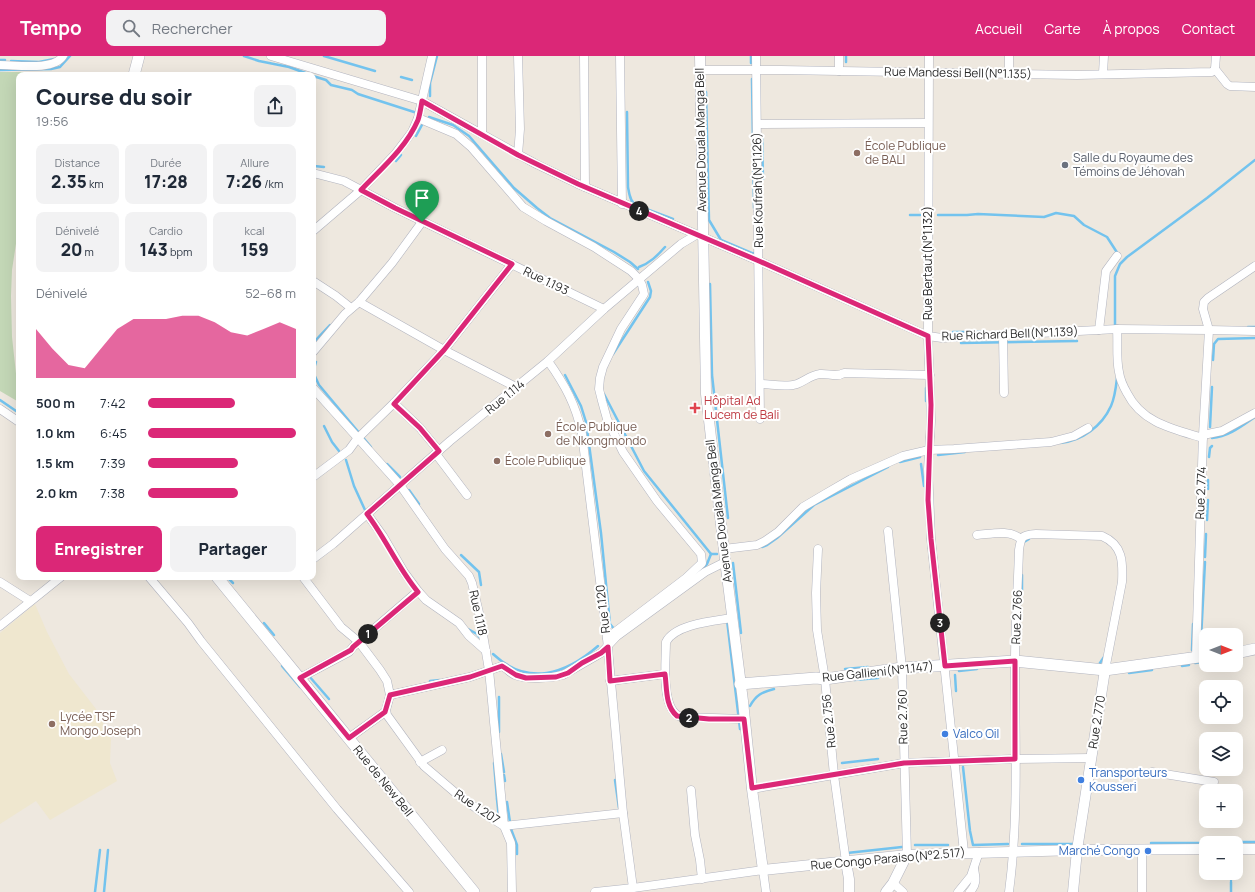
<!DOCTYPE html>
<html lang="fr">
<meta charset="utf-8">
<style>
body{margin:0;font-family:Manrope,sans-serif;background:#f2f2f3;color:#1f2937;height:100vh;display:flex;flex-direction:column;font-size:15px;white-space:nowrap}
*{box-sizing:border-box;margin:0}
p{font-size:13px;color:#747a83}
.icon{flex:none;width:22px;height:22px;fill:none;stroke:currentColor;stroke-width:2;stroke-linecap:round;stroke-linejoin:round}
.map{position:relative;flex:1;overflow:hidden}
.details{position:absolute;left:16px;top:16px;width:300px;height:508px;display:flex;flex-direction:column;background:#fff;border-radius:8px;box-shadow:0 4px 16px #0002}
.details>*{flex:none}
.needle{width:26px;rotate:90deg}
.controls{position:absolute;left:1199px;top:572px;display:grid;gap:8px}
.controls a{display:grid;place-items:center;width:44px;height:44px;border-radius:8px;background:#fff;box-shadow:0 4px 16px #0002;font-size:20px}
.pin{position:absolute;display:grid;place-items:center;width:34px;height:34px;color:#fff;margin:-41px -17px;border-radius:50% 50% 50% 0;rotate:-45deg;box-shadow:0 0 4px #0007}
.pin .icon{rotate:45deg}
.km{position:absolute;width:20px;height:20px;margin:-10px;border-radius:50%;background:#222;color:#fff;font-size:11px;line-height:20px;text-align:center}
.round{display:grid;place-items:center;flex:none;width:42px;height:42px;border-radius:8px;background:#f2f2f3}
.headline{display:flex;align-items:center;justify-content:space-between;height:68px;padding:0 20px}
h1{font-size:22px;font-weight:800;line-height:30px}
.stats{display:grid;grid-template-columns:repeat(3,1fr);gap:6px;height:68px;padding:4px 20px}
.stats div{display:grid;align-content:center;border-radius:8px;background:#f2f2f3;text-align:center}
.stats b{font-size:17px;font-weight:800}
.stats small{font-size:11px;font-weight:400}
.stats p{font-size:11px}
.chart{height:112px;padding:8px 20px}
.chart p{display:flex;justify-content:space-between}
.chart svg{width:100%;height:72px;margin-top:4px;fill:#db2777;opacity:.7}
.cta{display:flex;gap:8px;margin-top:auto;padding:8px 20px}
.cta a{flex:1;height:46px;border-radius:8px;background:#db2777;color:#fff;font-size:16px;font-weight:800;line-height:46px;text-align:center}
.cta a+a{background:#f2f2f3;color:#1f2937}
ul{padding:0 20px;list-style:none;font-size:13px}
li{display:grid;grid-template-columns:64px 48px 1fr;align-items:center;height:30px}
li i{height:10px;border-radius:5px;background:#db2777}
header{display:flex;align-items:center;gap:24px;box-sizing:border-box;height:56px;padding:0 20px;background:#db2777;color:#fff}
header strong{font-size:19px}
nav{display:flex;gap:22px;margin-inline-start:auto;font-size:14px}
.search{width:280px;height:36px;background:#f2f2f3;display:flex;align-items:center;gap:10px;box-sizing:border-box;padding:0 14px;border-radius:8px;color:#747a83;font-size:15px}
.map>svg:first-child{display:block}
.education{fill:#efe7cf}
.cemetery{fill:#c3d7b6}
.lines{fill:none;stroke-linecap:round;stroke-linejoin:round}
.stream{stroke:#73c3ee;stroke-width:2.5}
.minor-casing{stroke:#b2b4bf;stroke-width:9}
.tertiary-casing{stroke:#b2b4bf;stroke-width:11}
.secondary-casing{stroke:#b2b4bf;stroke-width:12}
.minor{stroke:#fff;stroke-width:8}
.tertiary{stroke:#fff;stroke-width:10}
.secondary{stroke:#fff;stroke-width:11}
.route-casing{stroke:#fff;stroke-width:8}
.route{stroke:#db2777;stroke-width:5}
.education-dot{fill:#8d6e63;stroke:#fff;stroke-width:1.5}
.worship-dot{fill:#6b7280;stroke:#fff;stroke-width:1.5}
.health-dot{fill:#e0444e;stroke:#fff;stroke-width:1.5}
.shop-dot{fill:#3f7fe0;stroke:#fff;stroke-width:1.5}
.labels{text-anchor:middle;stroke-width:4;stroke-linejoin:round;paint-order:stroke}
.street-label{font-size:12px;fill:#2c2c2c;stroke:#fff}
.education-label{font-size:12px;fill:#785e54;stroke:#fff;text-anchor:start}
.worship-label{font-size:12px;fill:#5b616d;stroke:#fff;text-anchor:start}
.health-label{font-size:12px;fill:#be3a42;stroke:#fff;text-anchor:start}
.shop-label{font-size:12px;fill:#366cbe;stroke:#fff;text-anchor:start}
</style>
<header>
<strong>Tempo</strong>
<div class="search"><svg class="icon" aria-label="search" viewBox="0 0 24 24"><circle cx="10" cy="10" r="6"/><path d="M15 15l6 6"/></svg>Rechercher</div>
<nav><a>Accueil</a><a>Carte</a><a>À propos</a><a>Contact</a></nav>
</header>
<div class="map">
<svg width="1255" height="836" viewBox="0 0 1255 836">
<rect width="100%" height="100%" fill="#eee8df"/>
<!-- education -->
<polygon class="education" points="35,548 47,576 69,618 96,653 111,683 110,707 117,725 50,764 36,745 0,768 0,577"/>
<!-- cemetery -->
<polygon class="cemetery" points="0,16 62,16 61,19 19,19 19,168 12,214 11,240 12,281 19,345 17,345 0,335"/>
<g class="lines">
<!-- stream -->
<g class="stream">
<polyline points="244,0 259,5 289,11 311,19"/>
<polyline points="324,0 375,15"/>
<polyline points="751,0 751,7"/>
<polyline points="846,0 846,6"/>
<polyline points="0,4 5,4"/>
<polyline points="11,5 39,6 54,3"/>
<polyline points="0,14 51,13 60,11 70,0"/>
<polyline points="313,20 326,24 331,29 352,34 358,38 414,56"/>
<polyline points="401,21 412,24"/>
<polyline points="752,23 754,152"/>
<polyline points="706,36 709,164 721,184 754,198 754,197"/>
<polyline points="430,40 430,27 437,0"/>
<path d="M627 56 628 131C629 137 630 146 636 149"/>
<polyline points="429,61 453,69 469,80 514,132 537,152 550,162 614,196 630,206 638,213"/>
<polyline points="762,79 763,123"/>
<polyline points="416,80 423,67"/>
<polyline points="396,105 401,99"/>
<polyline points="314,110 324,111"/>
<polyline points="641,151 673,163"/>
<polyline points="910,159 920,159"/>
<polyline points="938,159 967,159 978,158 1044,161 1056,157 1074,160 1084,169 1107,181 1118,198"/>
<path d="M639 211C650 207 657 200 665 191"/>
<polyline points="710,228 712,319 728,462"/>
<polyline points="1115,270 1115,220 1120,208 1127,201 1207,142 1255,104"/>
<polyline points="1248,271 1255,271"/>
<polyline points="953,276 985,276"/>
<polyline points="313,287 330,269"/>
<polyline points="961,287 1077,285"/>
<polyline points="613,298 650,241 651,235 648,226"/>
<polyline points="1213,304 1214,288 1218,283 1255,282"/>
<polyline points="316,306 313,316 319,329 371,391"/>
<polyline points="565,319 581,350 586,366 601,477 610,568 615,574"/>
<polyline points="926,332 926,345"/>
<polyline points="604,338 644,415 711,498"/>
<polyline points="0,344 19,357"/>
<polyline points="313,346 313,347"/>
<polyline points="324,370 332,386 339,395"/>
<polyline points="1210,371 1212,331"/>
<path d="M1212 382C1228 381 1242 370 1255 361"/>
<path d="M1060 387C1082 385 1102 370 1111 350 1115 341 1116 331 1117 322"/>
<polyline points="938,399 965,396"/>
<polyline points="1209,401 1210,392 1212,390"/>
<polyline points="346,404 354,430 365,454"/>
<polyline points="900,406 920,401"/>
<polyline points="387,408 400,421"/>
<polyline points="921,408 924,430"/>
<polyline points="1208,433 1208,424"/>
<polyline points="409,434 419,448"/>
<polyline points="1207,464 1208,444"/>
<polyline points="1024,486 1029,483"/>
<polyline points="762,491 767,489 777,482 814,449 888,411"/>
<polyline points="711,498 717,498"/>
<polyline points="461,499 479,516 481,529"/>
<polyline points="1205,501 1206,478"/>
<polyline points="733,507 741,577"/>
<polyline points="700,515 707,508 711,498"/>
<polyline points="1022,519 1022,534"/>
<polyline points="227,521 233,527"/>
<polyline points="727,564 740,673"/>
<polyline points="264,567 274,579"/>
<polyline points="468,573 477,578 481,583"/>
<polyline points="1201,583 1205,506"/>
<polyline points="1192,594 1193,568"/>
<path d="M493 598C528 631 566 618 598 590"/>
<polyline points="1100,607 1104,601"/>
<polyline points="1195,607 1203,606"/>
<polyline points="282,610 300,631"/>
<polyline points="1182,610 1189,609"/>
<polyline points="845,613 868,611"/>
<polyline points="959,615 977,613"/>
<polyline points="1129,617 1152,614"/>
<polyline points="955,619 956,635"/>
<polyline points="309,620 329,643"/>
<polyline points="854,624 878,622"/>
<polyline points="430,625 440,624"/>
<polyline points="499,641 499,676"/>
<path d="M750 650C756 639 762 636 774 633"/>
<polyline points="501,698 504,716"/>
<polyline points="494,707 497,743"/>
<polyline points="842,707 878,703"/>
<polyline points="963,711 970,775 973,789 1008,788"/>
<polyline points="504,719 505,725"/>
<polyline points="615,724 619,752"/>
<polyline points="497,743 499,762"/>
<polyline points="507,746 511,773 517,789 517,798"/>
<polyline points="1213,786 1255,786"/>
<polyline points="1151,787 1200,787"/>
<polyline points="1022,788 1073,788"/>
<polyline points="915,789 948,789"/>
<polyline points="847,797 902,791"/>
<polyline points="1231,824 1232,817"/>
<polyline points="95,836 100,794"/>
<polyline points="104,836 108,794"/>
<polyline points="1231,836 1231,826"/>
</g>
<!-- minor casing -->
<g class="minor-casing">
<g id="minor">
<polyline points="271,0 422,45 536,108 578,128 759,205 928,280 942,282 1117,273 1209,274 1255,275"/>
<polyline points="482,0 482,78"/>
<polyline points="584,0 585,131"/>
<polyline points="620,0 622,148"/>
<polyline points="756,0 760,363"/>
<polyline points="839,0 839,15"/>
<polyline points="929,0 928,280 931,365 928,413 931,483 964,796"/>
<polyline points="1009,0 1009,17"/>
<path d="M0 9C16 9 54 15 63 0"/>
<polyline points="1215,13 1227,28 1230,30 1255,31"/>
<polyline points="1215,13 1216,0"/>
<polyline points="700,14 781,14 1077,19 1212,16 1215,13"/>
<polyline points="1103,17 1104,0"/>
<polyline points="418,62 456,78 471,91 523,151 546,165 594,191 631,215 639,223 642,229 644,238 621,273 603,311 600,322 599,333 602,345 607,363 623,396 657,445 701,498 702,507 686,522 607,582"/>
<polyline points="758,68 928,67"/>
<polyline points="518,99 520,73 518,0"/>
<polyline points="313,117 344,125 395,152 604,253"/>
<polyline points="313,175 361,134 396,97 412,76 418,62 432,0"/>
<polyline points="313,225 336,240 351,252"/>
<polyline points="359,246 444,294 516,331"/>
<path d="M1117 273C1118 288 1116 303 1119 316 1120 323 1123 330 1127 337 1142 367 1173 373 1203 382"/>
<polyline points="1099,274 1106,215 1117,200"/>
<polyline points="1003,279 1004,337"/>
<polyline points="313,296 345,258 359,246 392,207 422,166"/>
<path d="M548 305C565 329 576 349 582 378L607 582 623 757 633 832"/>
<path d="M760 328C771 328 786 332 797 328 805 325 811 319 820 318 828 317 836 322 844 317L930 319"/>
<polyline points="313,332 400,429 445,493 469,520 472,527 480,561 489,614 504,770 511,787 512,836"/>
<polyline points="394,347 420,372 439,395"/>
<polyline points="0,353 19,366"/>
<polyline points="1203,379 1222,375 1255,357"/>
<polyline points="436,398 467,439"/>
<polyline points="313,421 349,394 357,383 394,347 444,294 512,208"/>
<polyline points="367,458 383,480 404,516 418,535 426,544 459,567 469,580 486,595"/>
<polyline points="888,475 902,612 907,799"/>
<path d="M977 479C991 478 1009 473 1021 483"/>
<polyline points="724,493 757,489 765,485 778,476 803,451 825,438 851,423 903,400 929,394 954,393 1051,386 1074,380 1088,372"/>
<polyline points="818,493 816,537 817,574 825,623 834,719 846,806"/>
<polyline points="313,503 333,488 450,385 548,305 604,253 681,188 696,179"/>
<polyline points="149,521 188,567 201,585 337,753 409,836"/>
<path d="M303 521 341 571 359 586 380 614 387 625 390 639 470 621 502 610C507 612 510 617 515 619 526 624 551 622 563 619L601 597 617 580 705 516 725 506"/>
<polyline points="0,526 30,545"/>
<path d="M732 562C714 565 675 568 666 586 666 604 660 654 681 661L744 663"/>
<polyline points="0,570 61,521"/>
<polyline points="1196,601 1203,379 1209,274 1203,253 1204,246 1208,242 1255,210"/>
<polyline points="300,622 349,596 353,591 418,535"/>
<polyline points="610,625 665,618"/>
<polyline points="390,639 386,654 387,659 424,710 458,739 480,755 504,770 623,757"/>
<polyline points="349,682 385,656"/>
<polyline points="420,706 442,694"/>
<polyline points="1152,716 1214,726"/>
<polyline points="752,733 904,707 1015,703 1091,702"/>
<polyline points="691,734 695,779 700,804 702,823"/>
<polyline points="893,827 903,836"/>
<polyline points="595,836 633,832 763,814 766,836"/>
<polyline points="958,836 971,820 979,796"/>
<path d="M970 836C977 828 976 823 974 813"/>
<path d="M1009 836C1019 760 1015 682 1015 606 1015 569 1018 531 1019 494 1021 480 1022 479 1036 478L1102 480C1123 489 1123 506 1122 526L1105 614"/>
<polyline points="1142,836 1142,793"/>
</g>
</g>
<!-- tertiary casing -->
<g class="tertiary-casing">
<g id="tertiary">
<polyline points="700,0 706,338 726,512 743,645 752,733 763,814 907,799 1077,794 1206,793"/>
<polyline points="1236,793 1255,793"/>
<polyline points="846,806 849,823 849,836"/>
<polyline points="886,836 893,827 907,799"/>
<polyline points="1073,836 1077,794 1105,614"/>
</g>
</g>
<!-- secondary casing -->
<g class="secondary-casing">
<g id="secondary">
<polyline points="134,19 139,0"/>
<polyline points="217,521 474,836"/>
<polyline points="1236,597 1255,593"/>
<polyline points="740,628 816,622 825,623 902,612 1015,605 1105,614 1206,600"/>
</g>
</g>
<!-- minor -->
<use href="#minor" class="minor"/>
<!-- tertiary -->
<use href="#tertiary" class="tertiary"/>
<!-- secondary -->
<use href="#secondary" class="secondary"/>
</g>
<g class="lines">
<!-- route casing -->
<g class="route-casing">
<path id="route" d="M422 45 518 99 578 128 759 205 928 280 931 349 928 444 931 483 945 610 1015 605V703L904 707 752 732 744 663H709L677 660C665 650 667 632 665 618L610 625 608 591 601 597 582 607 568 617 556 621 526 622 516 619 502 610 470 621 390 639 385 656 349 682 300 622 351 594 353 591 418 536C398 512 386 483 367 458L439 395 420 372 394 348 444 294 512 208 395 152 361 134C381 113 406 92 418 64 420 58 421 51 422 45Z"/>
</g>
<!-- route -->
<use href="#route" class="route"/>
</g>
<!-- markers -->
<g class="education-dot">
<circle cx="857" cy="97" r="4"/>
<circle cx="548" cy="378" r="4"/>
<circle cx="497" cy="405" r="4"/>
<circle cx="52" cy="668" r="4"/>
</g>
<circle class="worship-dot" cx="1065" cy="109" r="4"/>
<path class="health-dot" d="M693 346h4v4h4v4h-4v4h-4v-4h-4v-4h4z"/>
<g class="shop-dot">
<circle cx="945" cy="678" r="4"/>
<circle cx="1081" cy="724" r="4"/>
<circle cx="1148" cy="795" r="4"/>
</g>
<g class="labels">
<!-- street labels -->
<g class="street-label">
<text transform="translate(958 17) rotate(1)" y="4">Rue Mandessi Bell(N°1.135)</text>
<text transform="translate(701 84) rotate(-91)" y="4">Avenue Douala Manga Bell</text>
<text transform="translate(758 134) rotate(-91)" y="4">Rue Koufrah(N°1.126)</text>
<text transform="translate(928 207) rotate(-90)" y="4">Rue Bertaut(N°1.132)</text>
<text transform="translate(546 225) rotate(26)" y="4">Rue 1.193</text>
<text transform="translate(1010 278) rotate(-2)" y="4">Rue Richard Bell(N°1.139)</text>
<text transform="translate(505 341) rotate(-39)" y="4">Rue 1.114</text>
<text transform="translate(1201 437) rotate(-88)" y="4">Rue 2.774</text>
<text transform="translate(719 455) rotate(-97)" y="4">Avenue Douala Manga Bell</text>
<text transform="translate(603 553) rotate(-97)" y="4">Rue 1.120</text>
<text transform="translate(478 557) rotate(78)" y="4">Rue 1.118</text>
<text transform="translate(1017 561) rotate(-88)" y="4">Rue 2.766</text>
<text transform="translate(878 616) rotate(-6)" y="4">Rue Gallieni(N°1.147)</text>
<text transform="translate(903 661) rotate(-91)" y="4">Rue 2.760</text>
<text transform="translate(829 665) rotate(-96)" y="4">Rue 2.756</text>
<text transform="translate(1097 666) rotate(-81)" y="4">Rue 2.770</text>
<text transform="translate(383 725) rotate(51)" y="4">Rue de New Bell</text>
<text transform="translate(477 751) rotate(34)" y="4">Rue 1.207</text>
<text transform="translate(888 803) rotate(-5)" y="4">Rue Congo Paraiso(N°2.517)</text>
</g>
<!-- education labels -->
<g class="education-label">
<text x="865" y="94">École Publique<tspan x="865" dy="14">de BALI</tspan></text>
<text x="556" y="375">École Publique<tspan x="556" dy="14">de Nkongmondo</tspan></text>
<text x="505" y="409">École Publique</text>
<text x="60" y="665">Lycée TSF<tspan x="60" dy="14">Mongo Joseph</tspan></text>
</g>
<!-- worship labels -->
<g class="worship-label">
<text x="1073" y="106">Salle du Royaume des<tspan x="1073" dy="14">Témoins de Jéhovah</tspan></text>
</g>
<!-- health labels -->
<g class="health-label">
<text x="704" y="349">Hôpital Ad<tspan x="704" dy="14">Lucem de Bali</tspan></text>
</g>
<!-- shop labels -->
<g class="shop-label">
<text x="953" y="682">Valco Oil</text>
<text x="1089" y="721">Transporteurs<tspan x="1089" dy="14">Kousseri</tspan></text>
<text x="1140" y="799" text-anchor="end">Marché Congo</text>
</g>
</g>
</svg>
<div class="controls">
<a><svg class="needle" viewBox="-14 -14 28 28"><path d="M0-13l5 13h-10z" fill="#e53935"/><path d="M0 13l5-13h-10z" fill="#747a83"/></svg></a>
<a><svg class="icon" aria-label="locate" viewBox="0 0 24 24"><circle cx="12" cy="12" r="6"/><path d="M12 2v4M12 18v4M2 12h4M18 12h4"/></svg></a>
<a><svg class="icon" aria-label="layers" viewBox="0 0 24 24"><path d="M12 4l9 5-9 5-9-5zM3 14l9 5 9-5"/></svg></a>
<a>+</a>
<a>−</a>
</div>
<div class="pin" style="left:422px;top:166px;background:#1e9e55"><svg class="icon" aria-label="arrive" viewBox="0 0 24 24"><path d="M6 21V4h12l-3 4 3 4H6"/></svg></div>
<b class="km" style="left:368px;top:578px">1</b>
<b class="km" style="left:689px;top:662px">2</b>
<b class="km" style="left:940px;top:567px">3</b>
<b class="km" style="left:639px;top:155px">4</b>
<section class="details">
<div class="headline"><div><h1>Course du soir</h1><p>19:56</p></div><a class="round"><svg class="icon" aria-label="share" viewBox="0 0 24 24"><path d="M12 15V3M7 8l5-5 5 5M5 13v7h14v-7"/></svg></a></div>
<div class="stats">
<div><p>Distance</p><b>2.35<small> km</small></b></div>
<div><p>Durée</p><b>17:28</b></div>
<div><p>Allure</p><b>7:26<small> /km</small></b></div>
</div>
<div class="stats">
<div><p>Dénivelé</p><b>20<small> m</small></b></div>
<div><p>Cardio</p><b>143<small> bpm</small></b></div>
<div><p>kcal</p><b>159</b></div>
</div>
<div class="chart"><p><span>Dénivelé</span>52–68 m</p>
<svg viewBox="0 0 160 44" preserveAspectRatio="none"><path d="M0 44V14L10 26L20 36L30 38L40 26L50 14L60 8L70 8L80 8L90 6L100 6L110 10L120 16L130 18L140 14L150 10L160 14V44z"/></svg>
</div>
<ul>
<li><b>500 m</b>7:42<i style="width:59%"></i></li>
<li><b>1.0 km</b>6:45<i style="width:100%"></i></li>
<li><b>1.5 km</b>7:39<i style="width:61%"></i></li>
<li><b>2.0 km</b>7:38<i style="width:61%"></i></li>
</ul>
<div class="cta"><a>Enregistrer</a><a>Partager</a></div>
</section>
</div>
